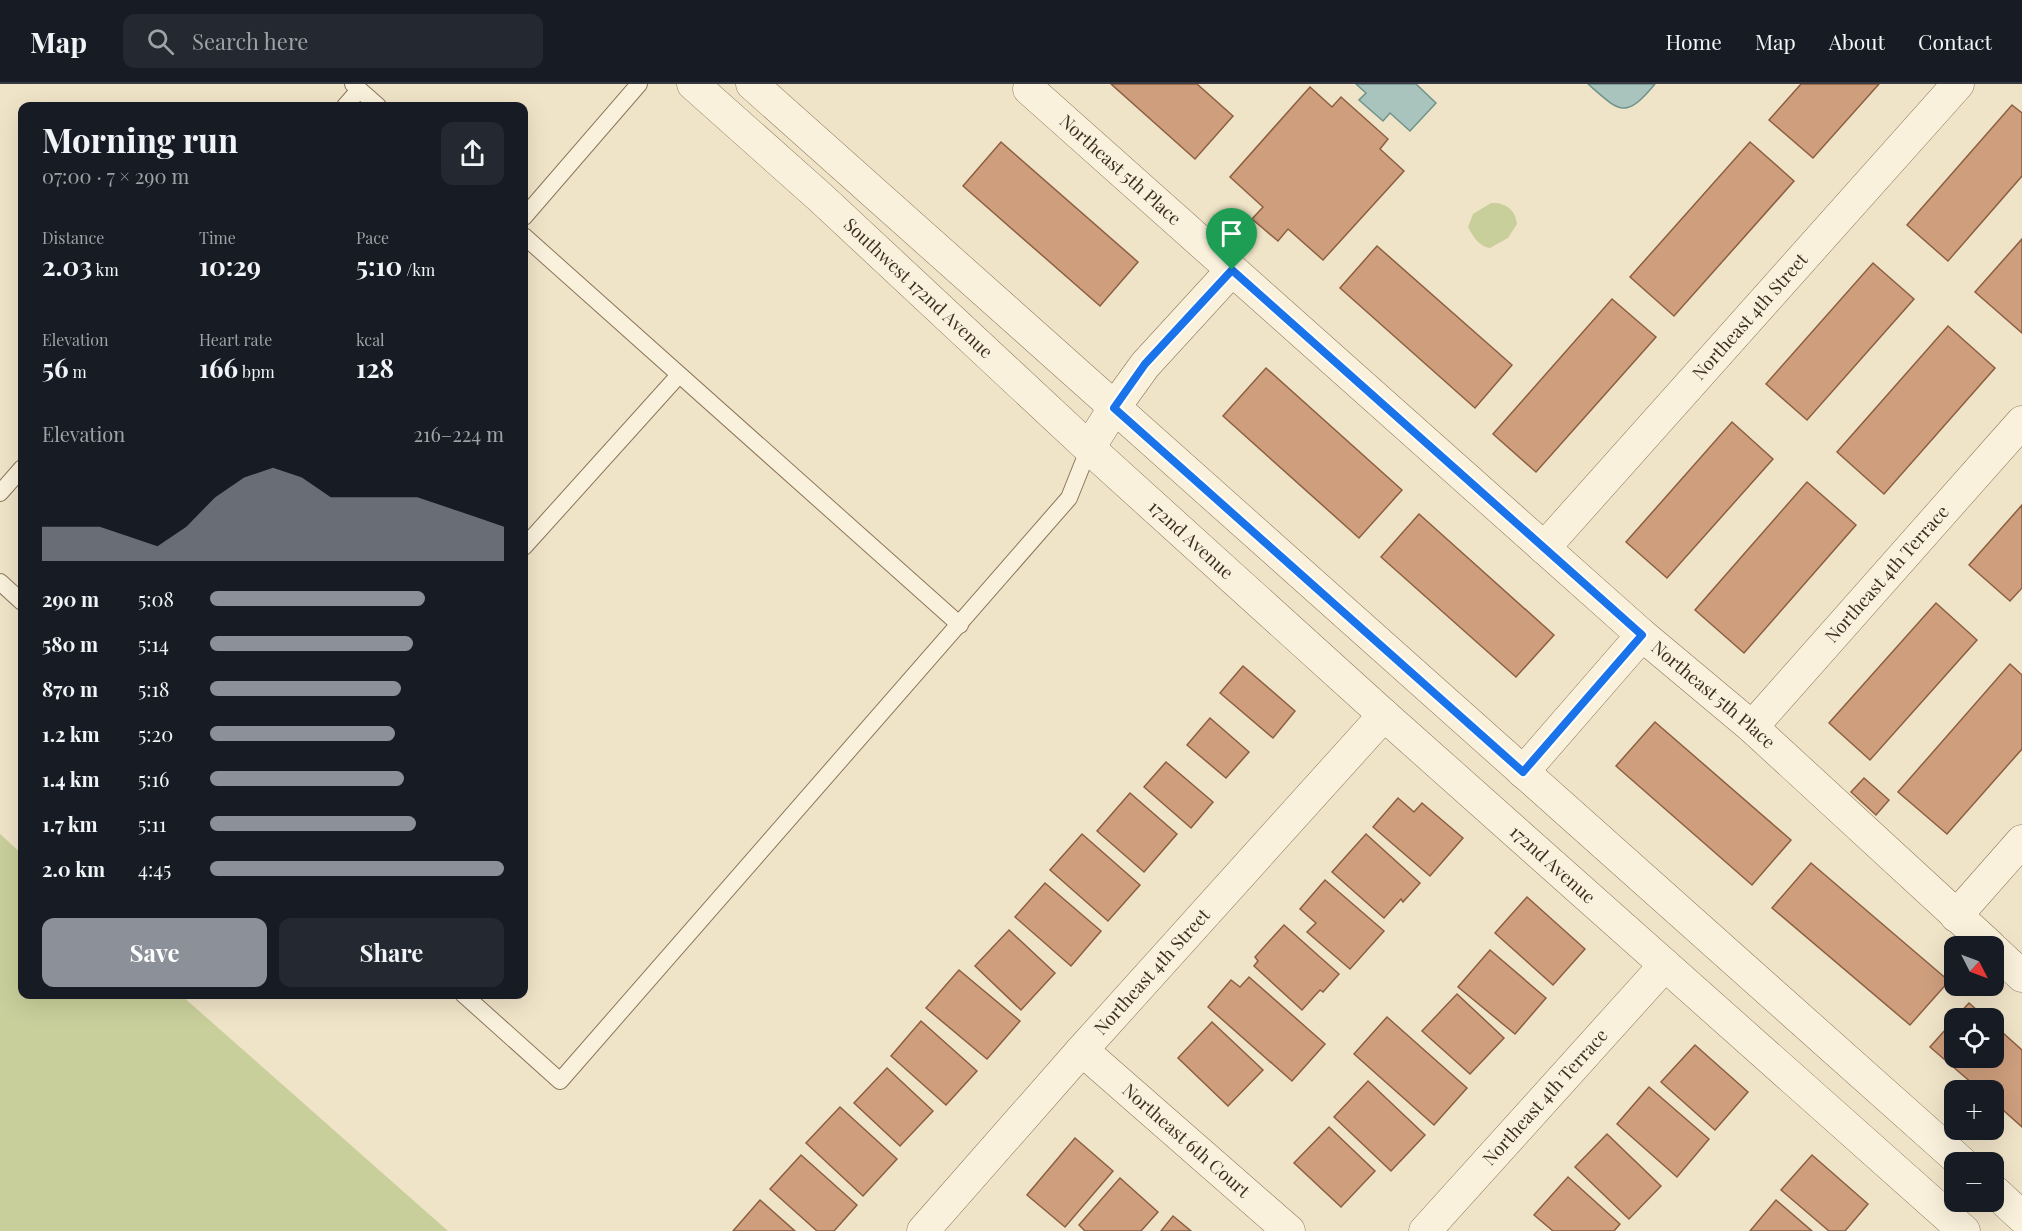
<!DOCTYPE html>
<meta charset="utf-8">
<style>
body{margin:0;font-family:"Playfair Display",serif;background:#242831;color:#f1f3f6;height:100vh;display:flex;flex-direction:column;font-size:22px;white-space:nowrap}
*{box-sizing:border-box;margin:0}
p{font-size:20px;color:#9ea1a6}
.icon{flex:none;width:33px;height:33px;fill:none;stroke:currentColor;stroke-width:2;stroke-linecap:round;stroke-linejoin:round}
.map{position:relative;flex:1;overflow:hidden}
.drawer{position:absolute;left:18px;top:18px;width:510px;height:897px;display:flex;flex-direction:column;background:#171b24;border-radius:12px;box-shadow:0 6px 24px #0002}
.drawer>*{flex:none}
.needle{width:39px;rotate:132deg}
.controls{position:absolute;left:1944px;top:852px;display:grid;gap:12px}
.controls a{display:grid;place-items:center;width:60px;height:60px;border-radius:12px;background:#171b24;box-shadow:0 6px 24px #0002;font-size:30px}
.pin{position:absolute;display:grid;place-items:center;width:51px;height:51px;color:#fff;margin:-62px -26px;border-radius:50% 50% 50% 0;rotate:-45deg;box-shadow:0 0 6px #0007}
.pin .icon{rotate:45deg}
.round{display:grid;place-items:center;flex:none;width:63px;height:63px;border-radius:12px;background:#242831}
.overview{display:flex;align-items:center;justify-content:space-between;height:102px;padding:0 24px}
h1{font-size:33px;font-weight:700;line-height:45px}
.stats{display:grid;grid-template-columns:repeat(3,1fr);gap:9px;height:102px;padding:6px 24px}
.stats div{display:grid;align-content:center}
.stats b{font-size:26px;font-weight:700}
.stats small{font-size:16px;font-weight:400}
.stats p{font-size:16px}
.chart{height:168px;padding:12px 24px}
.chart p{display:flex;justify-content:space-between}
.chart svg{width:100%;height:108px;margin-top:6px;fill:#8c9099;opacity:.7}
.button{display:flex;gap:12px;margin-top:auto;padding:12px 24px}
.button a{flex:1;height:69px;border-radius:12px;background:#8c9099;color:#fff;font-size:24px;font-weight:700;line-height:69px;text-align:center}
.button a+a{background:#242831;color:#f1f3f6}
ul{padding:0 24px;list-style:none;font-size:20px}
li{display:grid;grid-template-columns:96px 72px 1fr;align-items:center;height:45px}
li i{height:15px;border-radius:8px;background:#8c9099}
header{display:flex;align-items:center;gap:36px;box-sizing:border-box;height:84px;padding:0 30px;background:#171b24;border-bottom:2px solid #363941}
header strong{font-size:28px}
nav{display:flex;gap:33px;margin-inline-start:auto;font-size:21px}
.search{width:420px;height:54px;background:#242831;display:flex;align-items:center;gap:15px;box-sizing:border-box;padding:0 21px;border-radius:12px;color:#9ea1a6;font-size:22px}
.map>svg:first-child{display:block}
.green{fill:#c9cf9b}
.water{fill:#a9c4bc;stroke:#6f938a;stroke-width:1.5}
.building{fill:#cf9f7d;stroke:#8d5f41;stroke-width:1.5}
.lines{fill:none;stroke-linecap:round;stroke-linejoin:round}
.lane-casing{stroke:#8d765c;stroke-width:18}
.street-casing{stroke:#8d765c;stroke-width:33}
.lane{stroke:#faf1dc;stroke-width:16}
.street{stroke:#faf1dc;stroke-width:32}
.route-casing{stroke:#fff;stroke-width:12}
.route{stroke:#1a73e8;stroke-width:8}
.labels{text-anchor:middle;stroke-width:5;stroke-linejoin:round;paint-order:stroke}
.street-label{font-size:18px;fill:#3d2e20;stroke:#f7eed8}
</style>
<header>
<strong>Map</strong>
<div class="search"><svg class="icon" aria-label="search" viewBox="0 0 24 24"><circle cx="10" cy="10" r="6"/><path d="M15 15l6 6"/></svg>Search here</div>
<nav><a>Home</a><a>Map</a><a>About</a><a>Contact</a></nav>
</header>
<div class="map">
<svg width="2022" height="1147" viewBox="0 0 2022 1147">
<rect width="100%" height="100%" fill="#f0e4c8"/>
<!-- green -->
<g class="green">
<path d="M1491 119C1505 118 1516 126 1517 140L1508 154 1490 164C1478 162 1473 152 1468 143L1473 130Z"/>
<polygon points="0,750 22,770 22,910 181,911 448,1147 0,1147"/>
</g>
<!-- water -->
<g class="water">
<polygon points="1356,0 1416,0 1436,19 1410,47 1390,29 1383,37 1359,16 1366,9"/>
<path d="M1588 0H1655C1625 36 1620 28 1588 0Z"/>
</g>
<!-- building -->
<g class="building">
<polygon points="1111,0 1197,0 1233,32 1195,75"/>
<polygon points="1801,0 1879,0 1813,74 1769,36"/>
<polygon points="1310,3 1332,23 1341,13 1388,55 1380,65 1404,87 1323,176 1288,145 1278,157 1252,135 1263,123 1230,93"/>
<polygon points="2012,21 2022,29 2022,92 1948,177 1907,141"/>
<polygon points="1001,58 1138,178 1100,222 963,102"/>
<polygon points="1750,58 1794,97 1674,232 1630,193"/>
<polygon points="2022,155 2022,249 1975,208"/>
<polygon points="1377,162 1512,281 1475,324 1340,204"/>
<polygon points="1873,179 1914,215 1807,336 1766,300"/>
<polygon points="1612,215 1656,253 1536,388 1493,350"/>
<polygon points="1948,242 1995,284 1884,410 1837,368"/>
<polygon points="1266,284 1402,406 1359,454 1223,332"/>
<polygon points="1732,338 1773,375 1667,494 1626,458"/>
<polygon points="1807,398 1856,441 1744,569 1695,526"/>
<polygon points="2022,421 2022,504 2010,517 1969,481"/>
<polygon points="1419,430 1554,551 1516,593 1381,473"/>
<polygon points="1936,519 1977,556 1870,676 1829,639"/>
<polygon points="2010,580 2022,591 2022,665 1947,750 1898,708"/>
<polygon points="1243,582 1295,627 1273,654 1220,609"/>
<polygon points="1210,634 1249,668 1226,694 1187,661"/>
<polygon points="1655,638 1791,756 1752,801 1616,682"/>
<polygon points="1166,678 1213,718 1191,744 1144,703"/>
<polygon points="1864,694 1889,716 1876,731 1851,708"/>
<polygon points="1130,709 1177,750 1144,788 1097,747"/>
<polygon points="1398,714 1414,728 1422,719 1463,754 1430,792 1373,743"/>
<polygon points="1082,750 1140,801 1108,837 1050,786"/>
<polygon points="1366,750 1420,799 1403,818 1401,815 1384,834 1332,788"/>
<polygon points="1811,779 1949,897 1910,941 1772,824"/>
<polygon points="1325,796 1384,847 1350,885 1307,848 1316,839 1300,825"/>
<polygon points="1045,799 1101,847 1071,882 1015,833"/>
<polygon points="1527,813 1585,865 1553,901 1495,849"/>
<polygon points="1284,841 1339,890 1323,908 1320,906 1302,926 1254,882 1258,877 1255,873"/>
<polygon points="1009,846 1055,889 1021,926 975,882"/>
<polygon points="1490,866 1546,914 1515,950 1458,903"/>
<polygon points="959,886 1020,937 987,975 926,924"/>
<polygon points="1249,893 1325,960 1292,997 1208,923 1231,896 1240,903"/>
<polygon points="1457,910 1504,954 1470,990 1422,947"/>
<polygon points="1969,919 1986,934 1955,934"/>
<polygon points="1387,933 1467,1004 1434,1041 1354,970"/>
<polygon points="1954,936 1954,974 1994,974 1994,941 2022,966 2022,1043 1994,1018 1994,1006 1980,1006 1930,963"/>
<polygon points="921,937 977,987 946,1021 891,972"/>
<polygon points="1212,938 1263,986 1228,1022 1178,974"/>
<polygon points="1695,961 1748,1008 1715,1046 1661,998"/>
<polygon points="887,984 933,1027 900,1062 854,1019"/>
<polygon points="1368,997 1425,1051 1391,1087 1334,1033"/>
<polygon points="1649,1003 1709,1055 1677,1093 1617,1040"/>
<polygon points="840,1023 897,1075 863,1112 806,1059"/>
<polygon points="1329,1043 1375,1087 1341,1123 1294,1079"/>
<polygon points="1607,1050 1661,1102 1629,1135 1575,1083"/>
<polygon points="1075,1054 1113,1087 1065,1143 1027,1111"/>
<polygon points="801,1071 857,1121 834,1147 817,1147 770,1105"/>
<polygon points="1812,1071 1868,1120 1845,1147 1829,1147 1781,1106"/>
<polygon points="1568,1093 1620,1140 1614,1147 1553,1147 1534,1131"/>
<polygon points="1120,1094 1158,1128 1141,1147 1085,1147 1079,1141"/>
<polygon points="760,1116 795,1147 733,1147"/>
<polygon points="1776,1116 1812,1147 1750,1147"/>
<polygon points="1173,1132 1191,1147 1161,1147"/>
</g>
<g class="lines">
<!-- lane casing -->
<g class="lane-casing">
<g id="lane">
<polyline points="353,0 378,22"/>
<polyline points="345,22 359,6"/>
<polyline points="524,133 639,0"/>
<polyline points="524,152 960,541"/>
<polyline points="0,409 22,384"/>
<polyline points="524,463 679,291"/>
<polyline points="0,498 22,518"/>
<polyline points="463,910 560,997 1069,414 1089,364"/>
</g>
</g>
<!-- street casing -->
<g class="street-casing">
<g id="street">
<path id="s1" d="M693 0 821 114 1089 364 1384 631 1964 1147"/>
<polyline points="752,0 1961,1078"/>
<path id="s2" d="M1029 5 1642 551 1752 643 1990 862"/>
<polyline points="1089,364 1114,324 1145,281 1232,186"/>
<path id="s3" d="M1544 464 1958 0"/>
<path id="s4" d="M1752 643 2022 338"/>
<polyline points="1523,688 1642,551"/>
<polyline points="1956,832 2022,757"/>
<polyline points="1994,866 2022,892"/>
<path id="s5" d="M1082 966 1289 1147"/>
<polyline points="1994,1107 2022,1133"/>
<path id="s6" d="M923 1147 1082 966 1384 631"/>
<path id="s7" d="M1425 1147 1665 881"/>
</g>
</g>
<!-- lane -->
<use href="#lane" class="lane"/>
<!-- street -->
<use href="#street" class="street"/>
</g>
<g class="lines">
<!-- route casing -->
<g class="route-casing">
<polygon id="route" points="1232,186 1642,551 1523,688 1114,324 1145,280"/>
</g>
<!-- route -->
<use href="#route" class="route"/>
</g>
<g class="labels">
<!-- street labels -->
<g class="street-label">
<text dy="6" stroke="none"><textPath href="#s2" startOffset="122">Northeast 5th Place</textPath></text>
<text dy="6" stroke="none"><textPath href="#s1" startOffset="304">Southwest 172nd Avenue</textPath></text>
<text dy="6" stroke="none"><textPath href="#s3" startOffset="310">Northeast 4th Street</textPath></text>
<text dy="6" stroke="none"><textPath href="#s1" startOffset="675">172nd Avenue</textPath></text>
<text dy="6" stroke="none"><textPath href="#s4" startOffset="204">Northeast 4th Terrace</textPath></text>
<text dy="6" stroke="none"><textPath href="#s2" startOffset="914">Northeast 5th Place</textPath></text>
<text dy="6" stroke="none"><textPath href="#s1" startOffset="1161">172nd Avenue</textPath></text>
<text dy="6" stroke="none"><textPath href="#s6" startOffset="346">Northeast 4th Street</textPath></text>
<text dy="6" stroke="none"><textPath href="#s7" startOffset="180">Northeast 4th Terrace</textPath></text>
<text dy="6" stroke="none"><textPath href="#s5" startOffset="138">Northeast 6th Court</textPath></text>
</g>
</g>
</svg>
<div class="controls">
<a><svg class="needle" viewBox="-14 -14 28 28"><path d="M0-13l5 13h-10z" fill="#e53935"/><path d="M0 13l5-13h-10z" fill="#9ea1a6"/></svg></a>
<a><svg class="icon" aria-label="locate" viewBox="0 0 24 24"><circle cx="12" cy="12" r="6"/><path d="M12 2v4M12 18v4M2 12h4M18 12h4"/></svg></a>
<a>+</a>
<a>−</a>
</div>
<div class="pin" style="left:1232px;top:186px;background:#1e9e55"><svg class="icon" aria-label="arrive" viewBox="0 0 24 24"><path d="M6 21V4h12l-3 4 3 4H6"/></svg></div>
<section class="drawer">
<div class="overview"><div><h1>Morning run</h1><p>07:00 · 7 × 290 m</p></div><a class="round"><svg class="icon" aria-label="share" viewBox="0 0 24 24"><path d="M12 15V3M7 8l5-5 5 5M5 13v7h14v-7"/></svg></a></div>
<div class="stats">
<div><p>Distance</p><b>2.03<small> km</small></b></div>
<div><p>Time</p><b>10:29</b></div>
<div><p>Pace</p><b>5:10<small> /km</small></b></div>
</div>
<div class="stats">
<div><p>Elevation</p><b>56<small> m</small></b></div>
<div><p>Heart rate</p><b>166<small> bpm</small></b></div>
<div><p>kcal</p><b>128</b></div>
</div>
<div class="chart"><p><span>Elevation</span>216–224 m</p>
<svg viewBox="0 0 160 44" preserveAspectRatio="none"><path d="M0 44V30L10 30L20 30L30 34L40 38L50 30L60 18L70 10L80 6L90 10L100 18L110 18L120 18L130 18L140 22L150 26L160 30V44z"/></svg>
</div>
<ul>
<li><b>290 m</b>5:08<i style="width:73%"></i></li>
<li><b>580 m</b>5:14<i style="width:69%"></i></li>
<li><b>870 m</b>5:18<i style="width:65%"></i></li>
<li><b>1.2 km</b>5:20<i style="width:63%"></i></li>
<li><b>1.4 km</b>5:16<i style="width:66%"></i></li>
<li><b>1.7 km</b>5:11<i style="width:70%"></i></li>
<li><b>2.0 km</b>4:45<i style="width:100%"></i></li>
</ul>
<div class="button"><a>Save</a><a>Share</a></div>
</section>
</div>
